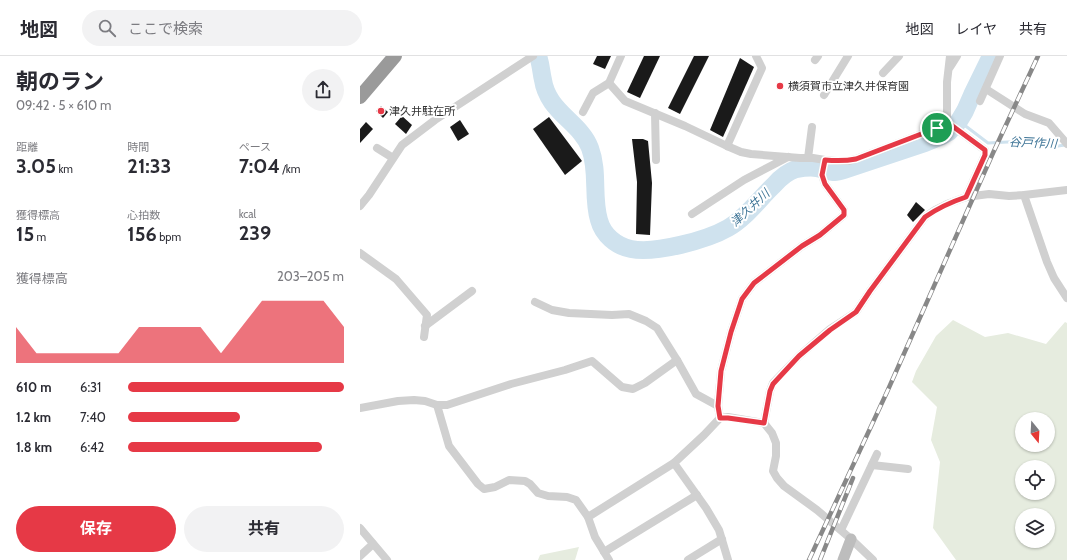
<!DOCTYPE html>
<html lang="ja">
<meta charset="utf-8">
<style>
body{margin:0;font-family:Cabin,"Noto Sans JP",sans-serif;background:#f2f2f3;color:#2b2b33;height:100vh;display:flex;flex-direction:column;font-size:15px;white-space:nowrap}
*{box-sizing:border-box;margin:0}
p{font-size:13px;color:#7c7c81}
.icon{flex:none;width:22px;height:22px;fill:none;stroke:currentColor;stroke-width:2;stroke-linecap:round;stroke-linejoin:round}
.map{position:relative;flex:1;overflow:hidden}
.side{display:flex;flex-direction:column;background:#fff;width:360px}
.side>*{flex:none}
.needle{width:26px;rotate:162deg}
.controls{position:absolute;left:655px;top:356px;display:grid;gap:8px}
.controls a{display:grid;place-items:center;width:40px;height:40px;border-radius:50%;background:#fff;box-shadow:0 1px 3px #0004;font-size:20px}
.pin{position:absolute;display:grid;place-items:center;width:34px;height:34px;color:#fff;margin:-17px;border:2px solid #fff;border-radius:50%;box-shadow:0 1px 4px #0007}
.round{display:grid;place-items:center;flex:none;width:42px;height:42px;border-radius:21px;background:#f2f2f3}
.summary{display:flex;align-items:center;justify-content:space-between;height:68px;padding:0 16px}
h1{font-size:22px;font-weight:700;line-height:30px}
.figures{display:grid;grid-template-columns:repeat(3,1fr);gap:6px;height:68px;padding:4px 16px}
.figures div{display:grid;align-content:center}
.figures b{font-size:20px;font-weight:700}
.figures small{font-size:11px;font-weight:400}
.figures p{font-size:11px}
.chart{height:112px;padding:8px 16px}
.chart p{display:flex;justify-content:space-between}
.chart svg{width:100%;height:72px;margin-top:4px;fill:#e63946;opacity:.7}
.primary-button{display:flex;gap:8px;margin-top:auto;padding:8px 16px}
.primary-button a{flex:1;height:46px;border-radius:24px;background:#e63946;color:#fff;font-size:16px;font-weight:700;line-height:46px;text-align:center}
.primary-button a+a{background:#f2f2f3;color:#2b2b33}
ul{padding:0 16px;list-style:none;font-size:13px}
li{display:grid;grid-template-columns:64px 48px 1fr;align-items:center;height:30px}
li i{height:10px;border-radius:5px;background:#e63946}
header{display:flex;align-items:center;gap:24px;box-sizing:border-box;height:56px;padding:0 20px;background:#fff;border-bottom:1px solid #e1e1e2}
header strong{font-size:19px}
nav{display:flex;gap:22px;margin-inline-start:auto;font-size:14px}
.search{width:280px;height:36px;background:#f2f2f3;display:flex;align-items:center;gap:10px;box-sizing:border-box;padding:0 14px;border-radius:22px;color:#7c7c81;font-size:15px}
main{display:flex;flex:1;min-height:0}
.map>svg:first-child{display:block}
.green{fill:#e6ecdf;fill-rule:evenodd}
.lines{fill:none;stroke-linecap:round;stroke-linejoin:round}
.stream{stroke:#cfe2ee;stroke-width:3}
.river{stroke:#cfe2ee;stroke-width:18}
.building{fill:#1a1a1a}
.street{stroke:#d0d0d0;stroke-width:8}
.secondary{stroke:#bdbdbd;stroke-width:11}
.highway{stroke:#9a9a9a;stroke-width:14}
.rail-casing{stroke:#888;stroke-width:4.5}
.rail{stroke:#fff;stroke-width:3;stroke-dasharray:9;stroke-linecap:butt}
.route-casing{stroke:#fff;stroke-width:8}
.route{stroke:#e63946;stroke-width:5}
.poi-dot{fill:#e63946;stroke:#fff;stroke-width:1.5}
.labels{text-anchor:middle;stroke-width:4;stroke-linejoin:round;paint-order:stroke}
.poi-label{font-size:11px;fill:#333;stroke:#fff;text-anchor:start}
.water-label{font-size:12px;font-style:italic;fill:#3f7597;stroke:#fff}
</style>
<header>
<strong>地図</strong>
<div class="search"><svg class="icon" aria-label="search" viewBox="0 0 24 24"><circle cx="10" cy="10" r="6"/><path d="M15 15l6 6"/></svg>ここで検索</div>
<nav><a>地図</a><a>レイヤ</a><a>共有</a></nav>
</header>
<main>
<section class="side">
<div class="summary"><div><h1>朝のラン</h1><p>09:42 · 5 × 610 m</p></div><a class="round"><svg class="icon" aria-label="share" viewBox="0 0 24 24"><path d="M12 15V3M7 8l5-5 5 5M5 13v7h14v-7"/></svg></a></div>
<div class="figures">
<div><p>距離</p><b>3.05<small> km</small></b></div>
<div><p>時間</p><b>21:33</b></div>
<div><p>ペース</p><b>7:04<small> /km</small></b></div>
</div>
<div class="figures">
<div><p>獲得標高</p><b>15<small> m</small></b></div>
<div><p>心拍数</p><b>156<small> bpm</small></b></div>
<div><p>kcal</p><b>239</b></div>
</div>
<div class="chart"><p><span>獲得標高</span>203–205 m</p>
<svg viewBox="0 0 160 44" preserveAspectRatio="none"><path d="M0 44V22L10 38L20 38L30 38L40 38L50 38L60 22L70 22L80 22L90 22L100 38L110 22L120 6L130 6L140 6L150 6L160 22V44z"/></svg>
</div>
<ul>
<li><b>610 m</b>6:31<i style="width:100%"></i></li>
<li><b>1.2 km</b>7:40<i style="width:52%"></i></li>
<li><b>1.8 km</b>6:42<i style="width:90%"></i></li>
</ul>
<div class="primary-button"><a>保存</a><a>共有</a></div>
</section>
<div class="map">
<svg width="707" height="504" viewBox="0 0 707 504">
<rect width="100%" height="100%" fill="#fff"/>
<!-- green -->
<g class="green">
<path d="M593 264 625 281 648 277 686 288 705 266 707 267V504H596L573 472 580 406 571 384 577 351 552 326 556 315 576 280ZM662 363H688V389H662ZM662 411H688V437H662ZM662 459H688V485H662Z"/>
<polygon points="219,491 215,504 178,504 180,499"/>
</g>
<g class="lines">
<!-- stream -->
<polyline class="stream" points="599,65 628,87 669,85 698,90 705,89"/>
<!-- river -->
<path class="river" d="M178 0C181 8 181 16 183 24 184 31 188 40 192 46 204 63 223 73 230 92 239 116 232 141 239 164 243 179 256 190 271 193 295 198 347 184 368 172 386 162 399 143 414 129 420 122 427 116 436 113 442 112 451 111 457 112 463 113 469 116 475 116 478 116 481 115 484 114L565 87 582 80 589 76 599 65 605 55 612 39 631 0"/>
</g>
<!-- building -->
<g class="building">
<polygon points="237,0 251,0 245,13 233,8"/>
<polygon points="284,0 300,0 280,42 267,36"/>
<polygon points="334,0 349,0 320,58 308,52"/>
<polygon points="380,2 394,11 363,81 350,74"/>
<polygon points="21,50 28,56 23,62 16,55"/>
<polygon points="42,60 52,69 46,78 35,68"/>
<polygon points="189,61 222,105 205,119 173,73"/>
<polygon points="100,64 109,78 98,85 90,71"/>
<polygon points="6,66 13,73 0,87 0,73"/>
<polygon points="272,83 283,83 288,85 292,127 290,179 276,178 277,126"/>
<polygon points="556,146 565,154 553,166 547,159"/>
</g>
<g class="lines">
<!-- street -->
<g class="street">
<polyline points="455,4 458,0"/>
<polyline points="590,11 597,0"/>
<polyline points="523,17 539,0"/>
<polyline points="249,27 265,45 325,70 367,90 381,96 391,98 440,102 453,102 465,104 477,105 488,105 496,103 528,91 577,72 587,66"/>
<polyline points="626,33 665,58 689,67 707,88"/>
<polyline points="464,39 488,0"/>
<polyline points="620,45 640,0"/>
<polyline points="223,56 233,37 249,27 261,0"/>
<polyline points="295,57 296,104"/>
<polyline points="587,66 625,94 625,99 606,141"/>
<polyline points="587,66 587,26 590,0"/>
<polyline points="367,90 402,12 396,0"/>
<polyline points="17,92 33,102"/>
<polyline points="448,102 452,71"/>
<polyline points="664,139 687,206 694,222 707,242"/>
<polyline points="0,150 9,139 42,89 75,64 173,0"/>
<polyline points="332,158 384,124 428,101"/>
<polyline points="0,197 36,223 67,259 64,281"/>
<polyline points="175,246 192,254 209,257 252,259 269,258 286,265 297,272 317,304 336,338 358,350"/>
<polyline points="65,270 112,235"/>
<polyline points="77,349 89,390 118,428 124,433 135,431 149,424 165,425 170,428 178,437 188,440 207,441 216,444 228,461"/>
<polyline points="0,352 38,345 54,344 65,345 77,349 87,349 151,328 205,314 232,305 262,331 273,333 285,327 317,304"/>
<polyline points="360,362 358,350 361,315 371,276 382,243 394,227 442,190 460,179 484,159 484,154 465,128 462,119 465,104"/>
<polyline points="404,367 410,335 413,327 439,300 470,273 496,256 510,235 565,161 575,154 587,148 606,141 629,138 649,140 664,139 707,134"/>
<polyline points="314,407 346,452 359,474 368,504"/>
<polyline points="512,409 548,413"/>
<polyline points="0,472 27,504"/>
<polyline points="481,474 517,398"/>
<polyline points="244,496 337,439"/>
<polyline points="0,500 13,488"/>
<polyline points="249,504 235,481 228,461 314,407 344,379 360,362 368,361 404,367 412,377 416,387 416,400 413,415 417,422 424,430 457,454 491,483 513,504"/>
<polyline points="328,504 362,483"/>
</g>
<!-- secondary -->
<polyline class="secondary" points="483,504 491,483"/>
<!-- highway -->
<polyline class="highway" points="0,41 35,0"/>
<!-- rail casing -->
<g class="rail-casing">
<g id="rail">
<polyline points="449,504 527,336 633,97 678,0"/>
<polyline points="460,504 493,422"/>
</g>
</g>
<!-- rail -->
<use href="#rail" class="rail"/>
</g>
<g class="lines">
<!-- route casing -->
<g class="route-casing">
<path id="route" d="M587 66 625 94V99L606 141C591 146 578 152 565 161L510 235 496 256 470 274 439 300 413 328 410 335 404 367 368 362H360L358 350 361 315 371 276 382 243 394 227 442 190 460 179 484 159V154L465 128 462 119 465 104C476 105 486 105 496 103L577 72Z"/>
</g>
<!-- route -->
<use href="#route" class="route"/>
</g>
<!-- markers -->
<g class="poi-dot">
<circle cx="420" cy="30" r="4"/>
<circle cx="21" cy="55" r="4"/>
</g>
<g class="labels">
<!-- poi labels -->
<g class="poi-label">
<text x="428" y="34">横須賀市立津久井保育園</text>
<text x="29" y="59">津久井駐在所</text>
</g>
<!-- water labels -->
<g class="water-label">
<text transform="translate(673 87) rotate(3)" y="4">谷戸作川</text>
<text transform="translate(390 152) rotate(-43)" y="4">津久井川</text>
</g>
</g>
</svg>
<div class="controls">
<a><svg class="needle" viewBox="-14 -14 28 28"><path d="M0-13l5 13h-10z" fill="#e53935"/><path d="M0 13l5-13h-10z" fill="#7c7c81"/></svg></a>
<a><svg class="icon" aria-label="locate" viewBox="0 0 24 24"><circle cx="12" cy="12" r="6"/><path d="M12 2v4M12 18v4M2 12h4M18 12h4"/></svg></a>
<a><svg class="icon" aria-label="layers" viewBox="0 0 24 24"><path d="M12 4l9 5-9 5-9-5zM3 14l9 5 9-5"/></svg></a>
</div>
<div class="pin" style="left:577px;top:72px;background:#1e9e55"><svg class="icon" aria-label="arrive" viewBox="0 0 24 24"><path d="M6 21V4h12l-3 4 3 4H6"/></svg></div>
</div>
</main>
